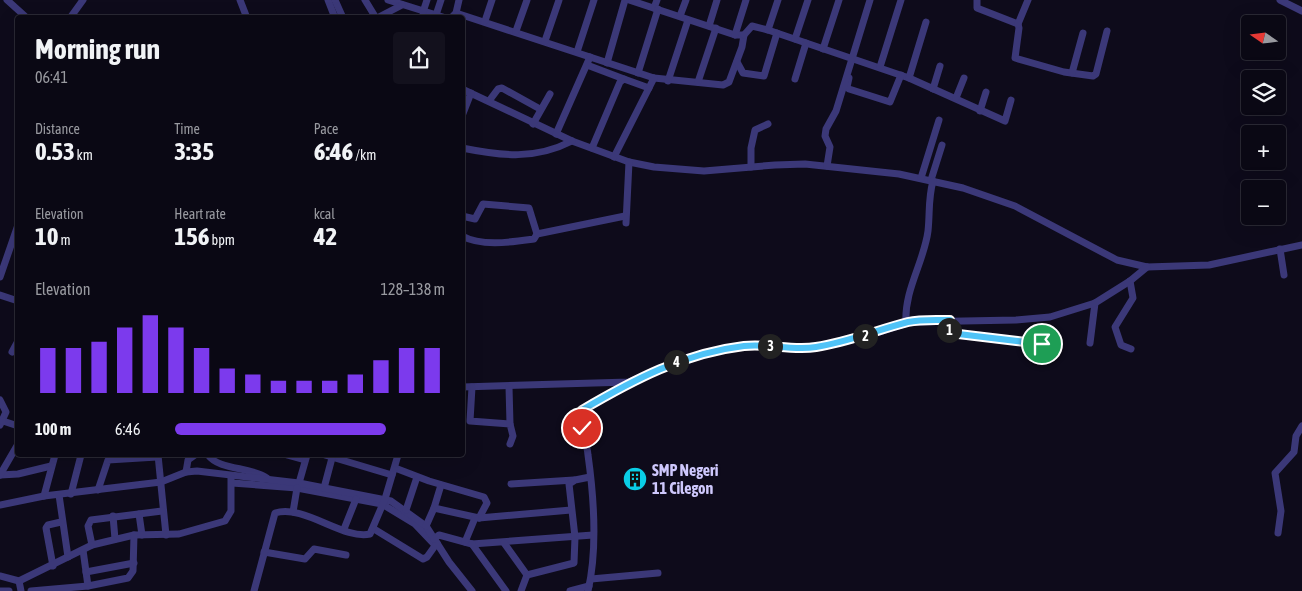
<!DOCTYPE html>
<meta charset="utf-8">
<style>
body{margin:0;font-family:"Asap Condensed",sans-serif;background:#13111d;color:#f1f3f6;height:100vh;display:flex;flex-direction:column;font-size:19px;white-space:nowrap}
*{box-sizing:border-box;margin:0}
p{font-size:16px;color:#999aa0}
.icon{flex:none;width:28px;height:28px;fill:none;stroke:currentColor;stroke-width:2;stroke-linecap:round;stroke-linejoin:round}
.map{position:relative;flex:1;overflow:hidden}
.details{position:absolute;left:15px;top:15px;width:450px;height:442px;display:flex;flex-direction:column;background:#0a0814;border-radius:5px;box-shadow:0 5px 20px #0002,0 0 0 1px #2a2934}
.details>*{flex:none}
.needle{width:32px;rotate:284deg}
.tools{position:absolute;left:1241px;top:15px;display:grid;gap:10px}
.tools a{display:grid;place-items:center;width:45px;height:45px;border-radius:5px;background:#0a0814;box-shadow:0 5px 20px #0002,0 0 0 1px #2a2934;font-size:25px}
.pin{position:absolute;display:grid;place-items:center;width:42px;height:42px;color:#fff;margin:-21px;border:2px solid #fff;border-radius:50%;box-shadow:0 1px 5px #0007}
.km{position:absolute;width:25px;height:25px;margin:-12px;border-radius:50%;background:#222;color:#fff;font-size:14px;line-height:25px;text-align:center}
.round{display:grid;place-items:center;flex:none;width:52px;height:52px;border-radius:5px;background:#13111d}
.head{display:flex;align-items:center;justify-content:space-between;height:85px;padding:0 20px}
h1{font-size:28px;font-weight:700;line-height:38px}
.stats{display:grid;grid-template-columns:repeat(3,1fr);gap:8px;height:85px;padding:5px 20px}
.stats div{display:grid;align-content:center}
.stats b{font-size:25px;font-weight:700}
.stats small{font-size:14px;font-weight:400}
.stats p{font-size:14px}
.chart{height:140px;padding:10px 20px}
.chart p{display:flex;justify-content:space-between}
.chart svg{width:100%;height:90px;margin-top:5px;stroke:#7c3aed;stroke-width:6}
ul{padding:0 20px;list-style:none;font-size:16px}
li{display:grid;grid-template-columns:80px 60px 1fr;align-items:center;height:38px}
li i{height:12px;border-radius:6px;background:#7c3aed}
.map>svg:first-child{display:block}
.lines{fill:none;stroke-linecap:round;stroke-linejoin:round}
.minor{stroke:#3b3878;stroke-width:7}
.route-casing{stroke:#fff;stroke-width:10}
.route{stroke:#4fc3f7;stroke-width:6}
.labels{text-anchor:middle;stroke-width:4.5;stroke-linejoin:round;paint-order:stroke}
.poi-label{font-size:16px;font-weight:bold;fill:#cec8fc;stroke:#0e0b1b;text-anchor:start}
</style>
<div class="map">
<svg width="1302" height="591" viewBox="0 0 1302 591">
<rect width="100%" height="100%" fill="#0e0b1b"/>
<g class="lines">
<!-- minor -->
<g class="minor">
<polyline points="7,0 27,18"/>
<polyline points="240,0 247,18"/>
<polyline points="328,0 335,18"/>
<polyline points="335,0 343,18"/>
<polyline points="365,0 376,18"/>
<polyline points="388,0 446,18"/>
<polyline points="977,0 977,8 1018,24 1019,28 1015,58 1064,72 1093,76 1096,74 1107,31"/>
<polyline points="1280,0 1302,11"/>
<polyline points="654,8 657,0"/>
<polyline points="423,12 427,0"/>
<polyline points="456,13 654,78 723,85 729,82 742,47 744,35 735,35 629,0"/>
<polyline points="436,15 441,0"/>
<polyline points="680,16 686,0"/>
<polyline points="70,18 83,0"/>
<polyline points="377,18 402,5"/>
<polyline points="451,18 456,13 459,0"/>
<polyline points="485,21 492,0"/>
<polyline points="1018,24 1028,0"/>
<polyline points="709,26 717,0"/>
<polyline points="768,30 778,0"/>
<polyline points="516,31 527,0"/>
<polyline points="735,35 746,0"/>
<polyline points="744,35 752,26 768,30 909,78 926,22"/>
<polyline points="795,39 808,0"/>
<polyline points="545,41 559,0"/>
<polyline points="823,49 839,0"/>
<polyline points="577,52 594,0"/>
<polyline points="737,62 743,73 764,76 777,33"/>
<polyline points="607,63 625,0"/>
<polyline points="587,65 624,79"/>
<polyline points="880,67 901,0"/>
<polyline points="638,73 658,9"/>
<polyline points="1072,73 1083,33"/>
<polyline points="849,78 847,87 849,89 890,102 901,75"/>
<polyline points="909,78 1005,121 1011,100"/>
<polyline points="795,79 806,43"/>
<polyline points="668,81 688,20"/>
<polyline points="698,82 716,28"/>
<polyline points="462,89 572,141 629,162 654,167 704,171 775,165 805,164 899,174 963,188 1015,206 1117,260 1147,267 1209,265 1302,245"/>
<polyline points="933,89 940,66"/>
<polyline points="956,98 964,78"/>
<polyline points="489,101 498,89 502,88 540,109"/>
<polyline points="980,111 986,92"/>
<polyline points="462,116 471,93"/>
<polyline points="533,124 550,94"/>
<polyline points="556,134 590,57"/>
<path d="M462 148C502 156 535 160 572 141"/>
<polyline points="592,148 620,82 624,79 649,88"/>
<polyline points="614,157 654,78"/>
<polyline points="827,166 830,147 825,136 826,129 836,111 870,0"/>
<polyline points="751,167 751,148 755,130 768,124"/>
<polyline points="921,178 939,120"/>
<polyline points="931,180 942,145"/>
<polyline points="462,216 475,219 483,204 529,208 537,234"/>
<polyline points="626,223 629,162"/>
<path d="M462 236C482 247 512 242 534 239L537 234 625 216"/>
<polyline points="1280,249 1284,275"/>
<polyline points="0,277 18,225"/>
<polyline points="1130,281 1133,298 1115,327 1121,345 1131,349"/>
<polyline points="0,295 18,301"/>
<polyline points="950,320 949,331 950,333 1049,345"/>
<path d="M906 323C904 290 924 262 928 231 930 213 928 199 933 181"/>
<polyline points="1090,343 1095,303"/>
<polyline points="12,352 18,341"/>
<polyline points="462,387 629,382 686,358 745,345 805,349 861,338 911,322 1016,320 1050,317 1095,303 1130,281 1147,267"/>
<polyline points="472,387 470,421 510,424 513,436 510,444"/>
<polyline points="509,387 510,424"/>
<polyline points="0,400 6,412 0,425"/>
<polyline points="3,421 18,426"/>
<polyline points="158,455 166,535"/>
<path d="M208 455C220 471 250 466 267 478"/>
<polyline points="287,455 305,460"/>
<polyline points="325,455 392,475"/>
<polyline points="395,468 429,481 484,497 487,503 479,518"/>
<polyline points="186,472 188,460 195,455"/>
<polyline points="0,475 18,474 51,466"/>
<polyline points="0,475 18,444"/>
<polyline points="232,483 297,488 382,504 415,524 435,545"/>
<polyline points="299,483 307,455"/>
<polyline points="511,484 574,480"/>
<polyline points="324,488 332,458"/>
<polyline points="98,490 108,460 157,457"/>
<polyline points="71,494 81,455"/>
<polyline points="59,495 68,557"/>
<polyline points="44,496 55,455"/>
<polyline points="0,505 44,496 161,482 186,472 197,471 299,483 391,501 426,526 449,562 472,591"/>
<polyline points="434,508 479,518 571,510"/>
<polyline points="406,510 417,477"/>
<polyline points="293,512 297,488"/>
<polyline points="139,514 142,535"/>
<polyline points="113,516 115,539"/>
<polyline points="426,526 434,508 441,485"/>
<polyline points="344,529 356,499"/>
<polyline points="374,529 423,559 427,557 437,543"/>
<polyline points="1278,533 1281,511 1275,473 1294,452 1296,436 1302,426"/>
<polyline points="434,539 439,535 472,544 593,535"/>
<polyline points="465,542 475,518"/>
<polyline points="504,543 527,575 521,591"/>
<polyline points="472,544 506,591"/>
<polyline points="92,545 88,526 91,520 162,511"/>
<polyline points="83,550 88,586"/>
<polyline points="264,552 305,559 314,549 346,555"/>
<polyline points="53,566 46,528 48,525 61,522"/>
<polyline points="86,572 134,563"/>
<polyline points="527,575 574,563 575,537 569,484 575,480 590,477"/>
<polyline points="0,576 19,581 92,545 134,535 179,534 225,521 231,511 231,476"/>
<polyline points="591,579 658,573"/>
<polyline points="19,581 21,591"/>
<polyline points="0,591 9,591"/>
<polyline points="31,591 88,586 128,578 133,571 134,535"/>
<path d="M254 591 275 513C304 504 343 540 370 534L385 499 398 455"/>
<polyline points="570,591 589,586"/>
<path d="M588 591C598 548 594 498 588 455 587 441 579 427 580 413L582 410 628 383"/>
</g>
</g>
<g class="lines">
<!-- route casing -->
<g class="route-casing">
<path id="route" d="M582 428 580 418 582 410C633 380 684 353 744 346 768 343 792 351 816 347 848 342 877 330 908 322 921 319 936 320 950 320L948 331 950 333 1042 344"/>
</g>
<!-- route -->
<use href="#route" class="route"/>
</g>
<!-- icons -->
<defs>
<g id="building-disc" transform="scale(1.25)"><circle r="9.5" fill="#0acee6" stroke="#0e0b1b"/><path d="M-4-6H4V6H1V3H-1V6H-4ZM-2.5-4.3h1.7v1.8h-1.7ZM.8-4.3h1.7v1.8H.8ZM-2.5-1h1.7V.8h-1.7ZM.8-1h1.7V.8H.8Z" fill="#111"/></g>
</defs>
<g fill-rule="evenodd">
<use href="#building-disc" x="635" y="479"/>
</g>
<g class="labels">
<!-- poi labels -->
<g class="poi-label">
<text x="652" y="476">SMP Negeri<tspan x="652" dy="18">11 Cilegon</tspan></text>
</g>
</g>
</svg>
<div class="tools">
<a><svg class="needle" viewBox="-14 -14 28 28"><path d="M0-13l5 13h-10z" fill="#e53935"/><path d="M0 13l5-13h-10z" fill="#999aa0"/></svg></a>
<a><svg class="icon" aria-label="layers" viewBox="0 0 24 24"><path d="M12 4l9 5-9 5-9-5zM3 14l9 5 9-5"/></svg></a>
<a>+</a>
<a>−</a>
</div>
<div class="pin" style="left:1042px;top:344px;background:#1e9e55"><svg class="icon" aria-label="arrive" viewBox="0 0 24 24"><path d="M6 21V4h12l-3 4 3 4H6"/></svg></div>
<div class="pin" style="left:582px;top:428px;background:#d93025"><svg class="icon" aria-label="check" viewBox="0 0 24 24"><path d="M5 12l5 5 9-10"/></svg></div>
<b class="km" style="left:949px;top:330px">1</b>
<b class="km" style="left:865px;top:336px">2</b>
<b class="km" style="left:770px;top:346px">3</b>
<b class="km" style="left:676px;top:362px">4</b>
<section class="details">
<div class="head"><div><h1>Morning run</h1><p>06:41</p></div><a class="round"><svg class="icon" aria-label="share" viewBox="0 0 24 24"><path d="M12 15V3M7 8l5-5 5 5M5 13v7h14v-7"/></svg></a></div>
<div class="stats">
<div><p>Distance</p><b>0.53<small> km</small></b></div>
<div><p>Time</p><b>3:35</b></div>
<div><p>Pace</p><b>6:46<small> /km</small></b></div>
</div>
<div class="stats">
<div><p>Elevation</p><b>10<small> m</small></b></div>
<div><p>Heart rate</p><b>156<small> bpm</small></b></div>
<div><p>kcal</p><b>42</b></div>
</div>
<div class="chart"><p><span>Elevation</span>128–138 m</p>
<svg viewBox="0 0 160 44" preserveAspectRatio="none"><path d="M5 44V22M15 44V22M25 44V19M35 44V12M45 44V6M55 44V12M65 44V22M75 44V32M85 44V35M95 44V38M105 44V38M115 44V38M125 44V35M135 44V28M145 44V22M155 44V22"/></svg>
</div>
<ul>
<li><b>100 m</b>6:46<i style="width:78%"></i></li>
</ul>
</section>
</div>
